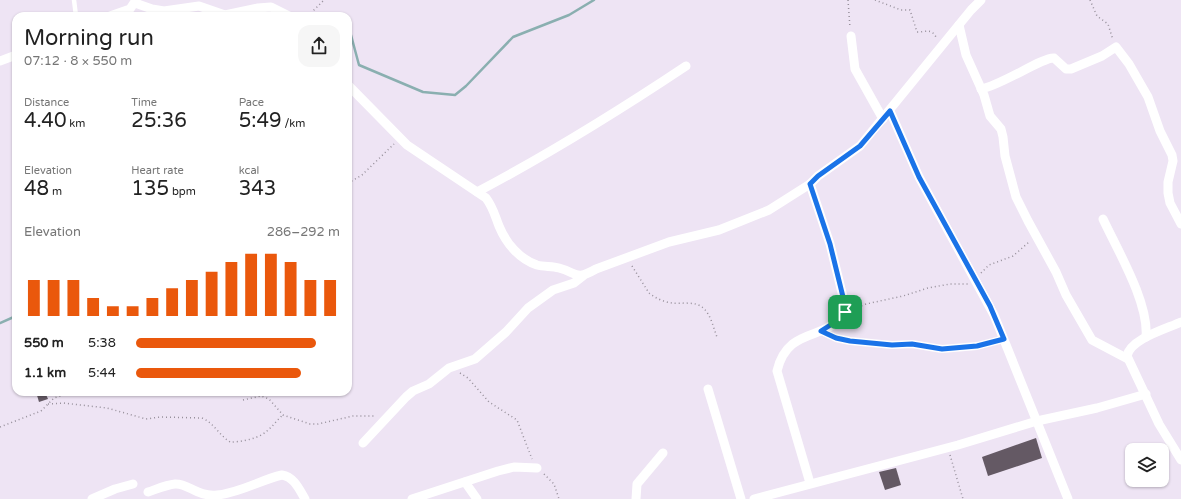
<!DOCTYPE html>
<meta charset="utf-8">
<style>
body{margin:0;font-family:"Varela Round",sans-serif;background:#f6f6f6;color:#222;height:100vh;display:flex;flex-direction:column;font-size:15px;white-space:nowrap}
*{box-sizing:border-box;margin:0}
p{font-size:13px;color:#767676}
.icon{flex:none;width:22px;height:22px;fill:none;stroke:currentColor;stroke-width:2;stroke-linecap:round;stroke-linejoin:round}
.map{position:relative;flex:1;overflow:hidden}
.drawer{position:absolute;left:12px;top:12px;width:340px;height:384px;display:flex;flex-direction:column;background:#fff;border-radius:12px;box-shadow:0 1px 3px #0004}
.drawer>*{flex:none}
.controls{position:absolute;left:1125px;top:443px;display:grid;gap:8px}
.controls a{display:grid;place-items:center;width:44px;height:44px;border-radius:8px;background:#fff;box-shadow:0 1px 3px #0004;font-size:20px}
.pin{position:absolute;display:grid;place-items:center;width:34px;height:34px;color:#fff;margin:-17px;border-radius:8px;box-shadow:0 2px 6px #0006}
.round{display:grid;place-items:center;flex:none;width:42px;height:42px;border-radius:12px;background:#f6f6f6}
.summary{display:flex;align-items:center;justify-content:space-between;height:68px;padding:0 12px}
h1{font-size:22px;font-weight:600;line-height:30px}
.stats{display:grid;grid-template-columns:repeat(3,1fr);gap:6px;height:68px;padding:4px 12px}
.stats div{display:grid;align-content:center}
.stats b{font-size:20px;font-weight:600}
.stats small{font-size:11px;font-weight:400}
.stats p{font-size:11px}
.chart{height:112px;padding:8px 12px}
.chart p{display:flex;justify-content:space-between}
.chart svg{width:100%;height:72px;margin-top:4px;stroke:#ea580c;stroke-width:6}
ul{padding:0 12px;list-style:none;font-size:13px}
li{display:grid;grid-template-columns:64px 48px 1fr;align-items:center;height:30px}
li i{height:10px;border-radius:5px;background:#ea580c}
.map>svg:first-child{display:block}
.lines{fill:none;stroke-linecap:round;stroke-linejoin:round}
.stream{stroke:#8aafb0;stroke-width:2.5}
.building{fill:#645964}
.path{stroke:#97909b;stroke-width:1.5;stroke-dasharray:1 3;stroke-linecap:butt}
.lane{stroke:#fff;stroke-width:4.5}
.street{stroke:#fff;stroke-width:9}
.route-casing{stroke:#fff;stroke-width:8}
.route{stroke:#1a73e8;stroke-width:5}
</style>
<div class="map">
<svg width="1181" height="499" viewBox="0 0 1181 499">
<rect width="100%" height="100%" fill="#eee4f4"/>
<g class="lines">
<!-- stream -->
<g class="stream">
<polyline points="348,24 359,65 423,92 455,95 466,86 513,37 569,15 594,0"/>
<polyline points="0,323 16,316"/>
</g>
</g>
<!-- building -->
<g class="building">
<polygon points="36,392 45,392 48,399 39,402"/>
<polygon points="1036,438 1042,458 988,476 982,457"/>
<polygon points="896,468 901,485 885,490 879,472"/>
</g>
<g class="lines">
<!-- path -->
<g class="path">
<polyline points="848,0 850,28"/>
<path d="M875 0 901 10H910L917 32C926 32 931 28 936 37"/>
<polyline points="1090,0 1097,16 1108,24 1113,40"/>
<polyline points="308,16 324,0"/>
<polyline points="348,183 362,175 394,144"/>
<path d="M632 266 649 293C655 298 664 302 672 303 681 304 694 301 702 307 711 314 713 327 717 337"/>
<polyline points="981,273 989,265 1013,256 1029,242"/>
<polyline points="854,309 866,304 903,296 928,288 950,284 968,284"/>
<polyline points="831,336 863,343 892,345 912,343 943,349 977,346 995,341"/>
<polyline points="460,373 468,378 489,402 517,420 532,459"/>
<polyline points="243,400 261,396 269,399 283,415 310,424 318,424 353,416 376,416"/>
<path d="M48 404 63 403 107 408 146 419 160 417 202 418C214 423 219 435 230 442 241 442 258 439 267 431 273 426 277 420 283 415"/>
<polyline points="0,427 41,411 54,398 73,392"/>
<polyline points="950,455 963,499"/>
<polyline points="544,474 554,484 559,499"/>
</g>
<!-- lane -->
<polyline class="lane" points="74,0 76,16"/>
<!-- street -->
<g class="street">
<polyline points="135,3 152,9 164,11 199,6 225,15 258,8 271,7 289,16"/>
<polyline points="110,16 130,9 136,0"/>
<polyline points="959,25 966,55 984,95 990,116 1001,129 1003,137 1005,156 1016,197 1028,221 1056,272 1066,295 1092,340 1128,359"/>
<polyline points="851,36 855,69 883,119"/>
<polyline points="0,61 16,55"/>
<path d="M348 85 407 145 486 198C493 207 495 216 499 226 506 243 519 259 537 265 544 267 552 266 559 268 578 273 575 281 596 269L669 242 719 230 769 210 810 184 818 176 860 146 971 10 981 0"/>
<path d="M981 89C1000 86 1043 57 1054 58L1066 69H1071L1102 56 1116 47 1129 64 1148 97 1160 131 1172 155 1173 161 1168 182V193L1170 203 1181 224"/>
<polyline points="890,111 919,177 994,315 1068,499"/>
<path d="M477 192C549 154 617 112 686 66"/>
<path d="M1103 219C1118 251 1149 303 1146 337"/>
<path d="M1181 322C1166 329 1130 339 1127 356L1159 424 1181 460"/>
<polyline points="708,389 741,499"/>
<polyline points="363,443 406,397 413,391 429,384 449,368 475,359 506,332 528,308 553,290 574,283 583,276"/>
<polyline points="465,482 477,499"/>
<path d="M810 483 777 371C788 323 832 343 846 309L830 244 810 184"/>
<path d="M148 492C157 489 166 485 175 484 188 483 197 497 217 495 240 493 260 480 282 475 294 477 299 489 305 499"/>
<polyline points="92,499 115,489 133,484"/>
<polyline points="412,499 498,471 514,467 537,468"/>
<polyline points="636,499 637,484 663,453"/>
<polyline points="754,499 958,445 1037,421 1097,408 1146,394"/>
</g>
</g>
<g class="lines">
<!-- route casing -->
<g class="route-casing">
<polygon id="route" points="890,111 919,177 990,306 1004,339 977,346 942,349 912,344 892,345 850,341 836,338 821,331 843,317 846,309 830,244 810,184 818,176 860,146"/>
</g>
<!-- route -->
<use href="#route" class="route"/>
</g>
</svg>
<div class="controls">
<a><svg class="icon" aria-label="layers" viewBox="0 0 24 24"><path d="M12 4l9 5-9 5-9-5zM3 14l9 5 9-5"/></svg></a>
</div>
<div class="pin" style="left:845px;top:312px;background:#1e9e55"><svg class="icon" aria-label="arrive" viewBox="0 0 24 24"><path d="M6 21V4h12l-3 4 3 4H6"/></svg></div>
<section class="drawer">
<div class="summary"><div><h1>Morning run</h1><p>07:12 · 8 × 550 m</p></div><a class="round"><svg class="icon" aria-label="share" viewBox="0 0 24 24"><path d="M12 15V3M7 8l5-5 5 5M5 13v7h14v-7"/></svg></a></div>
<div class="stats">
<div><p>Distance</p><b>4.40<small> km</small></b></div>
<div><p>Time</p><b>25:36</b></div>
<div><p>Pace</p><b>5:49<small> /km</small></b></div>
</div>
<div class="stats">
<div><p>Elevation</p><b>48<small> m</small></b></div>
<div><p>Heart rate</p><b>135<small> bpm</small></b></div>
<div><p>kcal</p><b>343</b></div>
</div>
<div class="chart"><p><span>Elevation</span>286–292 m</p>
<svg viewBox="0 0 160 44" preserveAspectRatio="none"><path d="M5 44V22M15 44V22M25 44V22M35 44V33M45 44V38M55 44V38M65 44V33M75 44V27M85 44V22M95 44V17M105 44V11M115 44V6M125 44V6M135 44V11M145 44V22M155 44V22"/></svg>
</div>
<ul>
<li><b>550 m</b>5:38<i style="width:88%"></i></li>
<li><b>1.1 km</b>5:44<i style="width:81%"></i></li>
</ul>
</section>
</div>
